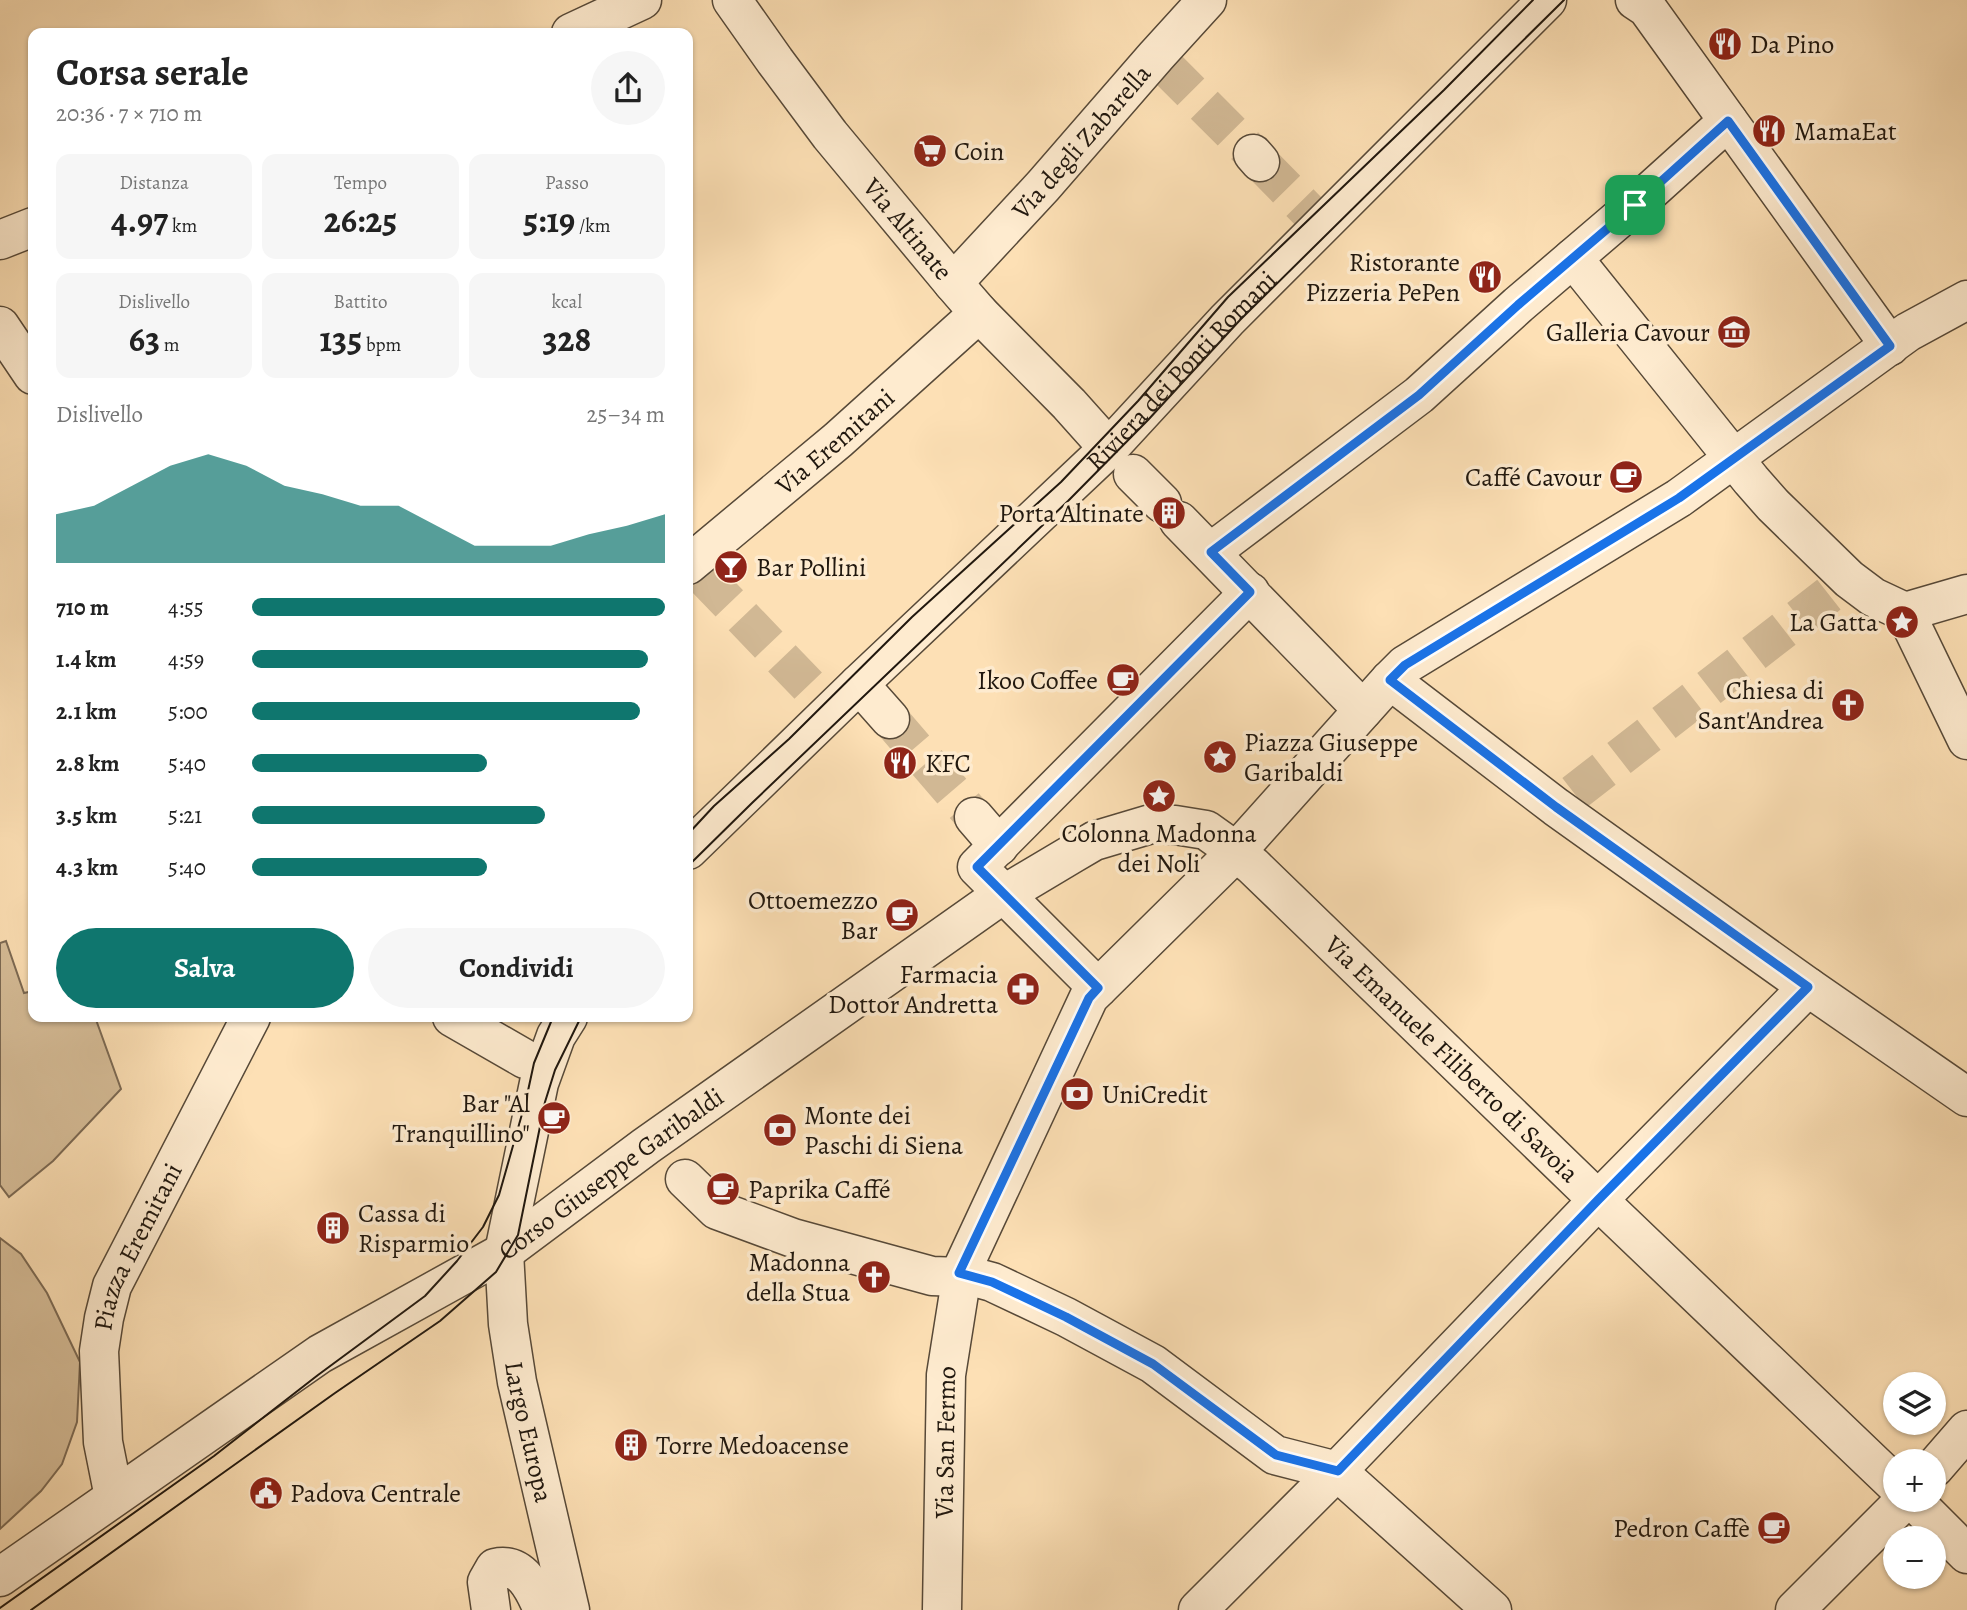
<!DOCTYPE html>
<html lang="it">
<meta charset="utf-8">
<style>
body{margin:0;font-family:Alegreya,serif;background:#f6f6f6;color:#222;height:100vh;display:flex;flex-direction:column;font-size:26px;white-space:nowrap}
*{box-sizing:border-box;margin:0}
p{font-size:23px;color:#767676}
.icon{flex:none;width:38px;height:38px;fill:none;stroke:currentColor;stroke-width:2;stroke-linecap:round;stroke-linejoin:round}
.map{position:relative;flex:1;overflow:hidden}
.details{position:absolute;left:28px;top:28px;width:665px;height:994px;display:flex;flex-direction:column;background:#fff;border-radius:14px;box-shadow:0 2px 5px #0004}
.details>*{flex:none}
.buttons{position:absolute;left:1883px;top:1372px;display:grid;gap:14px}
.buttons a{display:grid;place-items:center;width:63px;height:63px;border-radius:50%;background:#fff;box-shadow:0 2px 5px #0004;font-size:35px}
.pin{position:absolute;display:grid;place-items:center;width:60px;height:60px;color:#fff;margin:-30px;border-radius:14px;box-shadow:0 4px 10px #0006}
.round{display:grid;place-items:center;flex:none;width:74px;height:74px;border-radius:37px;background:#f6f6f6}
.overview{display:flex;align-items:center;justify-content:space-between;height:119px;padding:0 28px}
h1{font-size:38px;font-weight:600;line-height:52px}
.figures{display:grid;grid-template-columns:repeat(3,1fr);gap:10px;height:119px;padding:7px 28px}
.figures div{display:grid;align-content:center;border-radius:14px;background:#f6f6f6;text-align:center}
.figures b{font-size:35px;font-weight:600}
.figures small{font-size:19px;font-weight:400}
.figures p{font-size:19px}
.chart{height:196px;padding:14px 28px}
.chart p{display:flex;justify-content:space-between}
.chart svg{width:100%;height:126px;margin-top:7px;fill:#0f766e;opacity:.7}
.cta{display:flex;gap:14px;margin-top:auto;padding:14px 28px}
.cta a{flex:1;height:80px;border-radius:42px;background:#0f766e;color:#fff;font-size:28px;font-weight:600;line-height:80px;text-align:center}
.cta a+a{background:#f6f6f6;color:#222}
ul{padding:0 28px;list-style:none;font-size:23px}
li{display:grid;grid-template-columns:112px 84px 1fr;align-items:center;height:52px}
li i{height:18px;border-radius:9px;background:#0f766e}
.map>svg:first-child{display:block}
.green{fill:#d7be99;stroke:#7c6a54;stroke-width:2}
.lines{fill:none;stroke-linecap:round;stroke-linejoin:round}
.street-tunnel{stroke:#d1b894;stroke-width:38;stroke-dasharray:38 19;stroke-linecap:butt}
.street-casing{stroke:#574938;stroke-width:41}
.street{stroke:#feebcf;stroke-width:38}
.tram{stroke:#20170e;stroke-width:2}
.route-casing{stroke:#fff;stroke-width:14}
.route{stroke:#1a73e8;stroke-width:9}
.labels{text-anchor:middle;stroke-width:7;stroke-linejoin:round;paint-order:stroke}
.poi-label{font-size:26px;fill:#20170e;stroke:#feebcf;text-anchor:start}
.street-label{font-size:26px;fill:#20170e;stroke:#feebcf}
</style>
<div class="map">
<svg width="1967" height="1610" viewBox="0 0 1967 1610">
<rect width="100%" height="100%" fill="#fde0b5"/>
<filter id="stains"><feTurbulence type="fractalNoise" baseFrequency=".00286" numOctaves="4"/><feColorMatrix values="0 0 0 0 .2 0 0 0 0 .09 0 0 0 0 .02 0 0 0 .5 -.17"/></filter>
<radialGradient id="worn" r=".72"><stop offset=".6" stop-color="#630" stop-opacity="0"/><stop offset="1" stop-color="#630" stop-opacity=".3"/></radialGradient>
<!-- green -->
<g class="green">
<polygon points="6,941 24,993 33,991 33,1017 95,1017 121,1089 53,1161 9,1197 0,1185 0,943"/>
<polygon points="0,1238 21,1254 47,1293 80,1362 77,1422 62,1464 41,1491 0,1529"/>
</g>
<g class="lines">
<!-- street-tunnel -->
<g class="street-tunnel">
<polyline points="1164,65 1253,154"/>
<polyline points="1260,162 1313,216"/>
<polyline points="703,576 819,697"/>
<polyline points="890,719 974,817"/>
<polyline points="1574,793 1831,593"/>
</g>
<!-- street casing -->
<g class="street-casing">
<g id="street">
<path id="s1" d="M732 0 775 61 830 135 953 283 979 313 1069 404 1103 442"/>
<polyline points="1635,0 1647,8 1890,346"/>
<polyline points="571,33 642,0"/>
<polyline points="1253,154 1260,162"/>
<polyline points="0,240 33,227"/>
<polyline points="1573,258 1751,480 1773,505 1849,579 1873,597 1905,612 1967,740"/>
<path id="s2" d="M953 283 1043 186 1156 56 1207 0"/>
<polyline points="0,326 33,375"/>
<polyline points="1133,474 1162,503"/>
<polyline points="1179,521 1363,710"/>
<polyline points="1211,552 1419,395 1518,305 1635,205 1728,121"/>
<path id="s3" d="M688 565 838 440 979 313"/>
<polyline points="1905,612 1967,594"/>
<polyline points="1390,680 1556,807 1808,987 1967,1097"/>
<polyline points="859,684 890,719"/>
<polyline points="974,817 999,846"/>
<path id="s4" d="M688 850 859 684 1108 449 1227 320 1547 0"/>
<polyline points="1098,988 977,867 1250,592"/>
<polyline points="452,1017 525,1059"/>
<path id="s5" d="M568 1017 556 1036 539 1083 504 1252 508 1324 517 1382 570 1610"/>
<polyline points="685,1179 717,1210 793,1238 932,1276 961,1277"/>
<polyline points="959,1273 992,1282 1066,1317 1153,1364 1275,1455 1337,1471 1492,1610"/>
<polyline points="959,1276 1089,997 1236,852 1390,680 1405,665 1679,498 1908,332 1967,300"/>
<polyline points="1934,1468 1967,1430"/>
<path id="s6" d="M114 1497 103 1442 99 1351 104 1318 112 1286 251 1017"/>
<polyline points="1913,1500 1967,1554"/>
<path id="s7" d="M0 1577 320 1354 504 1252 646 1146 993 901 1072 854 1094 841 1151 824 1175 825 1206 830 1227 845 1253 866 1598 1200 1895 1484"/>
<path d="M491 1610 487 1582 495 1568C522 1562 534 1589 543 1610"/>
<path id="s8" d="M942 1610 946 1375 962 1274"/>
<polyline points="1198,1610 1337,1471 1598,1200 1808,987"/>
<polyline points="1795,1610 1905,1500"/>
</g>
</g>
<!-- street -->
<use href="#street" class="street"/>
<!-- tram -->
<g class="tram">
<polyline points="688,834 714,806 789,739 912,617 1061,482 1138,401 1228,297 1444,90 1533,0"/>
<polyline points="688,866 752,803 1068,501 1148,420 1240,320 1564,0"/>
<polyline points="0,1608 214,1456 318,1375 425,1296 457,1261 483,1227 499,1195 526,1100 534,1063 553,1017"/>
<polyline points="31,1610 335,1393 440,1321 496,1272 518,1235 545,1102 555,1070 581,1017"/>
</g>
</g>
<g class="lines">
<!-- route casing -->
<g class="route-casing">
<polygon id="route" points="1728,121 1890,346 1679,498 1405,665 1390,680 1556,807 1808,987 1598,1200 1338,1471 1276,1455 1153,1364 1066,1317 992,1282 959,1273 1089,998 1098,988 977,867 1250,592 1211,552 1419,395 1518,305 1635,205"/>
</g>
<!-- route -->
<use href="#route" class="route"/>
</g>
<!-- icons -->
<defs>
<g id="restaurant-disc" transform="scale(1.75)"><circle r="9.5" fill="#8f2418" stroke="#feebcf"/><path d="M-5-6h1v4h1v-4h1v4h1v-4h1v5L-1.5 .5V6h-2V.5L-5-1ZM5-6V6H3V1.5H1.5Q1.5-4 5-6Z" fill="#fff"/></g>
<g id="supermarket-disc" transform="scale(1.75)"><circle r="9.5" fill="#8f2418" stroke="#feebcf"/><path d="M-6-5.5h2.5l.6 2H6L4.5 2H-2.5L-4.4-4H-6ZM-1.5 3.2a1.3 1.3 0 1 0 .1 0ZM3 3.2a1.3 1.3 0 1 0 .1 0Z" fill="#fff"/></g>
<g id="museum-disc" transform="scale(1.75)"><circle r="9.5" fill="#8f2418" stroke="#feebcf"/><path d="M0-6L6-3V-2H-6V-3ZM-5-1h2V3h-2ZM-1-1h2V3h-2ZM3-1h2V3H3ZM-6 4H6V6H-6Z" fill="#fff"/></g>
<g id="cafe-disc" transform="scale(1.75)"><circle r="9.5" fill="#8f2418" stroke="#feebcf"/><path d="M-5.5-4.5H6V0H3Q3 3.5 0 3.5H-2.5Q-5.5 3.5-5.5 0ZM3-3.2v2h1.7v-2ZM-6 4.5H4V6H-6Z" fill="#fff"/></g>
<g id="building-disc" transform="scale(1.75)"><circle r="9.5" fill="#8f2418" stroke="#feebcf"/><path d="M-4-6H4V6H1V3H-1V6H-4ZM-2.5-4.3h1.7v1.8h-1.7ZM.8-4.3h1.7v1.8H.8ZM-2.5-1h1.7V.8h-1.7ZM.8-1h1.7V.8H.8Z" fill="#fff"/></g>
<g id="bar-disc" transform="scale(1.75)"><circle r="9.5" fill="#8f2418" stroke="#feebcf"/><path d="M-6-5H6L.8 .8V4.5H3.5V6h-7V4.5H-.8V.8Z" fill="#fff"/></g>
<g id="sight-disc" transform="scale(1.75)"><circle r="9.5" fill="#8f2418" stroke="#feebcf"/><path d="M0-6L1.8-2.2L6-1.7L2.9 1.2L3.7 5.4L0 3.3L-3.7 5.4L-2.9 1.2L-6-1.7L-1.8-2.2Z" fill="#fff"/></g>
<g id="church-disc" transform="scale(1.75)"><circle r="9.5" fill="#8f2418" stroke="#feebcf"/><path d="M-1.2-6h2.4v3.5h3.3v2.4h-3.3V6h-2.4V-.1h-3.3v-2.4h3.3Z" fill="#fff"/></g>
<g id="pharmacy-disc" transform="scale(1.75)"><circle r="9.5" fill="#8f2418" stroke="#feebcf"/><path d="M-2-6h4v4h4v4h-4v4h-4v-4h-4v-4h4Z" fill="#fff"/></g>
<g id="bank-disc" transform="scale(1.75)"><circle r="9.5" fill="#8f2418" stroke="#feebcf"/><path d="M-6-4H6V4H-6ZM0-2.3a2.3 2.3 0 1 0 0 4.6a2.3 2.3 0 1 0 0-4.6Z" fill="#fff"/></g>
<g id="civic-disc" transform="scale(1.75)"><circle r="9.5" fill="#8f2418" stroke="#feebcf"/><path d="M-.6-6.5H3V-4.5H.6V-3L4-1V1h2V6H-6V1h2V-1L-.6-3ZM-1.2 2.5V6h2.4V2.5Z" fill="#fff"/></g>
</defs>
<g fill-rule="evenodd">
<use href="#restaurant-disc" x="1725" y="44"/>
<use href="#restaurant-disc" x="1769" y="131"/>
<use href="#supermarket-disc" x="930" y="151"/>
<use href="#restaurant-disc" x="1485" y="277"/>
<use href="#museum-disc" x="1734" y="332"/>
<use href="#cafe-disc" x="1626" y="477"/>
<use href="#building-disc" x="1169" y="513"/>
<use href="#bar-disc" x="731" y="567"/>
<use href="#sight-disc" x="1902" y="622"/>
<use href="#cafe-disc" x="1123" y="680"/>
<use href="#church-disc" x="1848" y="705"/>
<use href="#sight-disc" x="1220" y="757"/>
<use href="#restaurant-disc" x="900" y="763"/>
<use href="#sight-disc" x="1159" y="796"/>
<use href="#cafe-disc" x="902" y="915"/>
<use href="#pharmacy-disc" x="1023" y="989"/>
<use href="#bank-disc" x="1077" y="1094"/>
<use href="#cafe-disc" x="554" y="1118"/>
<use href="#bank-disc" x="780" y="1130"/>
<use href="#cafe-disc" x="723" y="1189"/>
<use href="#building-disc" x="333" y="1228"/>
<use href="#church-disc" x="874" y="1277"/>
<use href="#building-disc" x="631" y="1445"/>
<use href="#civic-disc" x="266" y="1493"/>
<use href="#cafe-disc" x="1774" y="1528"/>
</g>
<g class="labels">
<!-- poi labels -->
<g class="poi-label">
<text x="1750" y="53">Da Pino</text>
<text x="1794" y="140">MamaEat</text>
<text x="954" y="160">Coin</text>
<text x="1460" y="271" text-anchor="end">Ristorante<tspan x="1460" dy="30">Pizzeria PePen</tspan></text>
<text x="1710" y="341" text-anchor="end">Galleria Cavour</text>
<text x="1602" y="486" text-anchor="end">Caffé Cavour</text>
<text x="1144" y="522" text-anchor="end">Porta Altinate</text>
<text x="756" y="576">Bar Pollini</text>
<text x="1878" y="631" text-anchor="end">La Gatta</text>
<text x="1098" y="689" text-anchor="end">Ikoo Coffee</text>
<text x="1824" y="699" text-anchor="end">Chiesa di<tspan x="1824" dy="30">Sant'Andrea</tspan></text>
<text x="1244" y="751">Piazza Giuseppe<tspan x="1244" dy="30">Garibaldi</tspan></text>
<text x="925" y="772">KFC</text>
<text x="1159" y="842" text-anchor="middle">Colonna Madonna<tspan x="1159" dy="30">dei Noli</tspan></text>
<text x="878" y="909" text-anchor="end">Ottoemezzo<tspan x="878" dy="30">Bar</tspan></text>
<text x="998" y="983" text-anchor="end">Farmacia<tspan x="998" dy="30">Dottor Andretta</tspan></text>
<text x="1102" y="1103">UniCredit</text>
<text x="530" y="1112" text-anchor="end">Bar "Al<tspan x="530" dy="30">Tranquillino"</tspan></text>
<text x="804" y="1124">Monte dei<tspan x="804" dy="30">Paschi di Siena</tspan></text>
<text x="748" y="1198">Paprika Caffé</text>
<text x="358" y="1222">Cassa di<tspan x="358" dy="30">Risparmio</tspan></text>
<text x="850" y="1271" text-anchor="end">Madonna<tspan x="850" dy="30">della Stua</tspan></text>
<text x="656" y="1454">Torre Medoacense</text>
<text x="290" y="1502">Padova Centrale</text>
<text x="1750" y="1537" text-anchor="end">Pedron Caffè</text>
</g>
<!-- street labels -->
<g class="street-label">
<text dy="9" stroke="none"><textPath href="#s2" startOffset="191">Via degli Zabarella</textPath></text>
<text dy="9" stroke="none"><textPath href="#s1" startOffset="289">Via Altinate</textPath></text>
<text dy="9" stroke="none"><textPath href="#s4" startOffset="688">Riviera dei Ponti Romani</textPath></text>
<text dy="9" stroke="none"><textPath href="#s3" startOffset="192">Via Eremitani</textPath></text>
<text dy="9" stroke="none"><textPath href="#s7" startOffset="1771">Via Emanuele Filiberto di Savoia</textPath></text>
<text dy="9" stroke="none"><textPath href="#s7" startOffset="733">Corso Giuseppe Garibaldi</textPath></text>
<text dy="9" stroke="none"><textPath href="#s6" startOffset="259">Piazza Eremitani</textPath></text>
<text dy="9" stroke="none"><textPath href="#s5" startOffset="427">Largo Europa</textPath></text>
<text dy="9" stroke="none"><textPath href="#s8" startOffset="168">Via San Fermo</textPath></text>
</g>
</g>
<rect width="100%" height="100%" filter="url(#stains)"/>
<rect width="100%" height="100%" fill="url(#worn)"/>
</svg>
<div class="buttons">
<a><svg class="icon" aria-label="layers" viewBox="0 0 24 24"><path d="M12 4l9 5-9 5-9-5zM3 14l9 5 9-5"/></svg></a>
<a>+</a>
<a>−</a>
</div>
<div class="pin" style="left:1635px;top:205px;background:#1e9e55"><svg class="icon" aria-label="arrive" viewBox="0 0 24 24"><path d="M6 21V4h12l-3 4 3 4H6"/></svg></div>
<section class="details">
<div class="overview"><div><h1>Corsa serale</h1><p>20:36 · 7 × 710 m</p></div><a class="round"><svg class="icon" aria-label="share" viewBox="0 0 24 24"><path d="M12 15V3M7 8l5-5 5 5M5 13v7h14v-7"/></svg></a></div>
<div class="figures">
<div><p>Distanza</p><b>4.97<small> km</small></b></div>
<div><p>Tempo</p><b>26:25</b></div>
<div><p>Passo</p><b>5:19<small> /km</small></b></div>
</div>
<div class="figures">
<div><p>Dislivello</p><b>63<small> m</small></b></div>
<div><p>Battito</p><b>135<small> bpm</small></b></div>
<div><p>kcal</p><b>328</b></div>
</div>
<div class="chart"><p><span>Dislivello</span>25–34 m</p>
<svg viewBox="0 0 160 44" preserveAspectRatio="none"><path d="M0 44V27L10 24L20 17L30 10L40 6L50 10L60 17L70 20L80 24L90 24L100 31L110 38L120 38L130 38L140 34L150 31L160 27V44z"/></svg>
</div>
<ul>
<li><b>710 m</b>4:55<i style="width:100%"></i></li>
<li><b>1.4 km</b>4:59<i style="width:96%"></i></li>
<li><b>2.1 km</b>5:00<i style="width:94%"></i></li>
<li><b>2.8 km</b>5:40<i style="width:57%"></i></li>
<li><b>3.5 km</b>5:21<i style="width:71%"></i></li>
<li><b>4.3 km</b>5:40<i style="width:57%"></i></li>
</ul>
<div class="cta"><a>Salva</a><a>Condividi</a></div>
</section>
</div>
